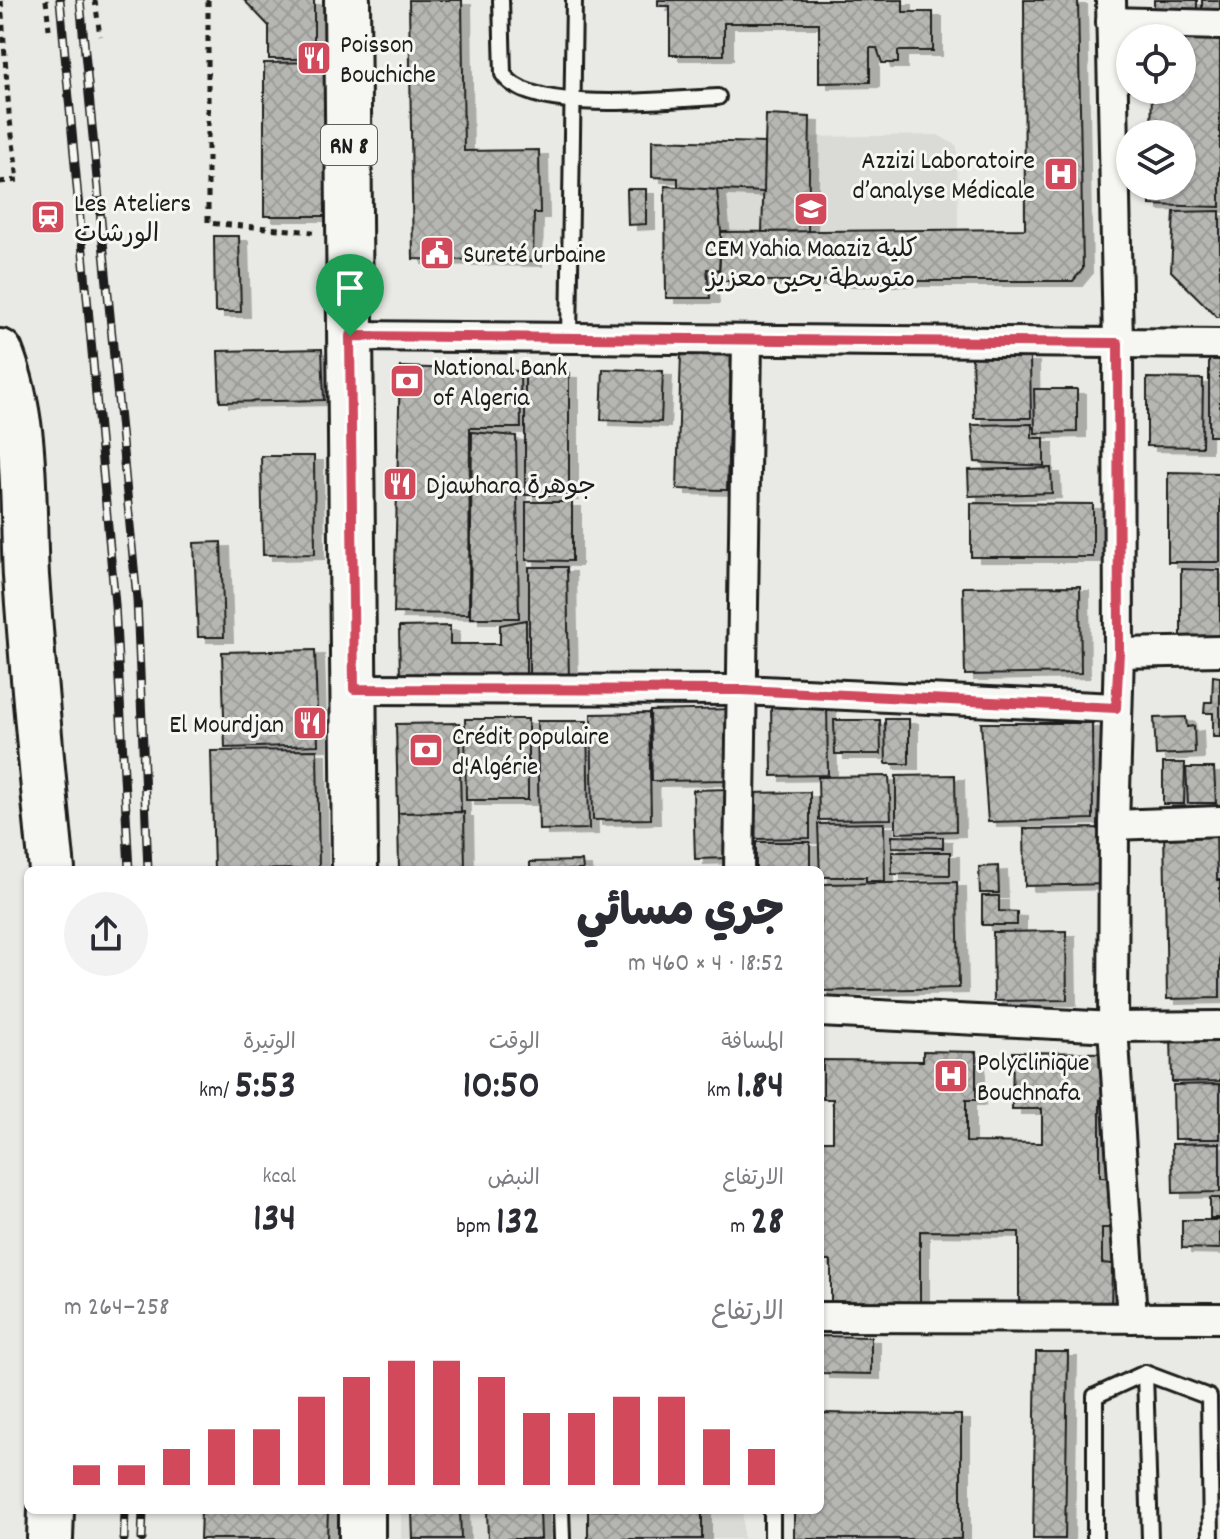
<!DOCTYPE html>
<html lang="ar">
<meta charset="utf-8">
<style>
body{margin:0;font-family:Dekko,"Playpen Sans Arabic",sans-serif;background:#f2f2f3;color:#2b2b33;direction:rtl;height:100vh;display:flex;flex-direction:column;font-size:30px;white-space:nowrap}
*{box-sizing:border-box;margin:0}
p{font-size:26px;color:#7c7c81}
.icon{flex:none;width:44px;height:44px;fill:none;stroke:currentColor;stroke-width:2;stroke-linecap:round;stroke-linejoin:round}
.map{position:relative;flex:1;overflow:hidden;direction:ltr}
.panel{position:absolute;left:24px;top:866px;width:800px;height:648px;display:flex;flex-direction:column;background:#fff;border-radius:12px;box-shadow:0 2px 6px #0004;direction:rtl}
.panel>*{flex:none}
.controls{position:absolute;left:1116px;top:24px;display:grid;gap:16px}
.controls a{display:grid;place-items:center;width:80px;height:80px;border-radius:50%;background:#fff;box-shadow:0 2px 6px #0004;font-size:40px}
.pin{position:absolute;display:grid;place-items:center;width:68px;height:68px;color:#fff;margin:-82px -34px;border-radius:50% 50% 50% 0;rotate:-45deg;box-shadow:0 0 8px #0007}
.pin .icon{rotate:45deg}
.round{display:grid;place-items:center;flex:none;width:84px;height:84px;border-radius:42px;background:#f2f2f3}
.overview{display:flex;align-items:center;justify-content:space-between;height:136px;padding:0 40px}
h1{font-size:44px;font-weight:800;line-height:60px}
.figures{display:grid;grid-template-columns:repeat(3,1fr);gap:12px;height:136px;padding:8px 40px}
.figures div{display:grid;align-content:center}
.figures b{font-size:40px;font-weight:800}
.figures small{font-size:22px;font-weight:400}
.figures p{font-size:22px}
.chart{height:224px;padding:16px 40px}
.chart p{display:flex;justify-content:space-between}
.chart svg{width:100%;height:144px;margin-top:8px;stroke:#d1495b;stroke-width:6}
.map>svg:first-child{display:block}
.built{fill:#dadad6}
.building{fill:url(#building-cross-hatch);stroke:#1c1c1c;stroke-width:2;filter:url(#shadow)}
.lines{fill:none;stroke-linecap:round;stroke-linejoin:round}
.lane-casing{stroke:#1c1c1c;stroke-width:20}
.street-casing{stroke:#1c1c1c;stroke-width:34}
.primary-casing{stroke:#1c1c1c;stroke-width:50}
.path{stroke:#1c1c1c;stroke-width:5;stroke-dasharray:6 6;stroke-linecap:butt}
.lane{stroke:#f6f6f2;stroke-width:14}
.street{stroke:#f6f6f2;stroke-width:28}
.primary{stroke:#f6f6f2;stroke-width:44}
.rail-casing{stroke:#1c1c1c;stroke-width:9}
.rail{stroke:#f6f6f2;stroke-width:6;stroke-dasharray:18;stroke-linecap:butt}
.route-casing{stroke:#fff;stroke-width:16}
.route{stroke:#d1495b;stroke-width:10}
.labels{text-anchor:middle;stroke-width:6;stroke-linejoin:round;paint-order:stroke}
.shield{fill:#f6f6f2;stroke:#5d5d5c;stroke-width:2}
.shield-label{font-size:24px;font-weight:bold;fill:#1c1c1c}
.poi-label{font-size:26px;fill:#1c1c1c;stroke:#f6f6f2;text-anchor:start}
</style>
<div class="map">
<svg width="1220" height="1539" viewBox="0 0 1220 1539">
<defs>
<pattern id="building-cross-hatch" width="8" height="8" patternUnits="userSpaceOnUse" patternTransform="scale(2)"><rect width="8" height="8" fill="#b6b6b3"/><path d="M0 0l8 8M0 8l8-8" fill="none" stroke="#9c9c99"/></pattern>
<filter id="shadow"><feDropShadow dx="9" dy="5" stdDeviation="0" flood-color="#0004"/></filter>
</defs>
<rect width="100%" height="100%" fill="#e9e9e5"/>
<filter id="ink" filterUnits="userSpaceOnUse"><feTurbulence type="fractalNoise" baseFrequency=".0125" numOctaves="2"/><feDisplacementMap in="SourceGraphic" scale="16" xChannelSelector="R" yChannelSelector="G"/><feConvolveMatrix kernelMatrix="1 2 1 2 8 2 1 2 1" color-interpolation-filters="sRGB"/></filter>
<g filter="url(#ink)">
<!-- built -->
<g class="built">
<polygon points="766,115 810,117 810,137 938,135 957,146 958,230 832,232 829,281 719,281 719,270 708,269 710,298 666,298 665,186 678,188 678,178 652,177 652,140 764,143"/>
<rect x="401" y="1510" width="342" height="29"/>
</g>
<!-- building -->
<g class="building">
<polygon points="244,0 314,0 314,59 269,59 269,26"/>
<polygon points="409,0 462,0 464,151 539,150 540,213 534,213 533,261 413,259"/>
<polygon points="658,0 903,0 903,12 933,12 933,51 898,51 898,63 882,63 877,48 870,48 870,82 819,83 819,23 724,23 724,55 670,55 670,6 658,6"/>
<polygon points="1024,0 1078,0 1083,269 1073,281 719,281 721,232 1025,229"/>
<polygon points="1154,0 1197,0 1197,10 1154,11"/>
<rect x="1202" y="0" width="18" height="14"/>
<polygon points="1153,34 1220,35 1220,207 1150,205 1150,186 1182,186 1182,134 1151,134 1152,90 1182,90 1182,38 1153,38"/>
<polygon points="326,62 326,216 264,216 264,63"/>
<polygon points="766,115 810,117 808,231 762,232"/>
<polygon points="652,140 765,143 764,192 678,188 678,178 652,177"/>
<polygon points="665,186 717,190 721,232 719,270 707,269 710,298 666,298"/>
<polygon points="627,189 646,189 646,224 628,225"/>
<polygon points="1220,211 1220,317 1217,317 1171,271 1174,212"/>
<polygon points="214,236 239,236 241,312 215,312"/>
<polygon points="322,349 324,400 220,402 218,351"/>
<polygon points="681,352 731,354 727,490 677,489"/>
<polygon points="972,357 1030,357 1031,418 974,418"/>
<rect x="1209" y="357" width="11" height="79"/>
<polygon points="400,367 520,371 521,428 470,428 469,614 394,613"/>
<polygon points="603,369 663,371 661,422 601,420"/>
<polygon points="525,372 569,373 569,495 525,495"/>
<polygon points="1147,378 1203,379 1202,447 1147,446"/>
<polygon points="1034,389 1077,389 1077,432 1035,433"/>
<polygon points="1032,424 1032,438 1044,438 1044,466 975,462 972,425"/>
<polygon points="472,432 516,436 519,618 470,618"/>
<polygon points="261,456 314,456 315,554 263,555"/>
<polygon points="1051,468 1052,493 969,496 968,470"/>
<polygon points="1168,472 1220,473 1220,562 1168,562"/>
<polygon points="526,502 572,502 572,561 526,560"/>
<polygon points="971,503 1093,504 1093,557 971,557"/>
<polygon points="221,542 224,637 198,637 194,543"/>
<polygon points="529,567 567,567 569,683 529,682"/>
<polygon points="1181,569 1220,570 1220,641 1181,641"/>
<polygon points="1080,586 1081,673 965,675 963,587"/>
<polygon points="526,620 526,682 400,678 399,627 450,626 450,644 500,644 500,625"/>
<polygon points="315,650 318,745 225,748 222,652"/>
<polygon points="1213,676 1220,677 1220,737 1213,737 1213,713 1204,713 1205,702 1212,702"/>
<polygon points="827,701 828,775 772,776 771,702"/>
<polygon points="734,709 735,780 652,781 650,711"/>
<polygon points="649,713 651,819 593,820 591,714"/>
<polygon points="1186,717 1187,727 1194,726 1195,753 1156,755 1154,718"/>
<polygon points="465,719 528,719 528,800 466,800"/>
<polygon points="885,719 909,719 909,764 886,764"/>
<polygon points="834,720 880,720 881,754 835,754"/>
<polygon points="537,721 587,721 589,829 539,830"/>
<polygon points="459,723 461,812 398,813 396,724"/>
<polygon points="981,723 1092,723 1093,819 988,822"/>
<polygon points="317,750 319,869 214,870 211,751"/>
<polygon points="1163,763 1185,763 1184,804 1163,804"/>
<polygon points="1186,768 1214,768 1216,803 1188,803"/>
<polygon points="955,775 956,831 896,833 896,776"/>
<polygon points="889,776 891,819 819,820 818,777"/>
<polygon points="730,789 732,858 695,859 693,790"/>
<polygon points="810,792 810,838 751,839 750,793"/>
<polygon points="464,812 465,870 399,870 398,813"/>
<polygon points="884,823 885,881 866,881 866,877 820,877 818,824"/>
<polygon points="1105,828 1106,884 1025,886 1024,829"/>
<polygon points="1216,828 1217,880 1220,880 1220,998 1167,999 1164,829"/>
<polygon points="892,836 943,837 943,848 892,847"/>
<rect x="756" y="842" width="54" height="28"/>
<polygon points="892,852 950,852 950,875 892,874"/>
<polygon points="582,861 583,870 530,870 530,862"/>
<polygon points="998,866 999,893 980,893 979,867"/>
<polygon points="957,882 959,988 820,991 820,884"/>
<polygon points="982,896 999,896 999,911 1017,912 1017,925 982,925"/>
<polygon points="1066,931 1067,1000 994,1001 993,932"/>
<polygon points="1220,1031 1220,1081 1172,1082 1171,1032"/>
<polygon points="923,1051 976,1052 976,1100 966,1100 966,1142 1042,1143 1042,1109 1012,1109 1013,1052 1106,1053 1106,1100 1100,1100 1100,1177 1117,1178 1117,1228 1102,1228 1102,1263 1112,1264 1111,1309 1019,1308 1019,1232 920,1231 920,1310 831,1309 831,1261 820,1261 820,1141 833,1141 833,1099 823,1099 823,1060 923,1061"/>
<polygon points="1220,1084 1220,1139 1174,1139 1173,1085"/>
<polygon points="1220,1143 1220,1192 1173,1193 1172,1144"/>
<rect x="1210" y="1198" width="10" height="20"/>
<polygon points="1182,1220 1220,1220 1220,1249 1182,1248"/>
<polygon points="820,1336 871,1337 871,1374 820,1373"/>
<polygon points="1036,1352 1068,1352 1065,1539 1033,1539"/>
<polygon points="820,1413 961,1415 961,1539 794,1539 794,1510 820,1510"/>
<polygon points="201,1510 328,1510 327,1539 200,1539"/>
<polygon points="412,1510 460,1510 461,1539 413,1539"/>
<polygon points="487,1510 540,1510 541,1539 488,1539"/>
<rect x="588" y="1510" width="114" height="29"/>
</g>
<g class="lines">
<!-- lane casing -->
<g class="lane-casing">
<g id="lane">
<path d="M501 0 503 74C529 116 671 99 718 97"/>
<polyline points="569,339 574,0"/>
<polyline points="1145,1373 1150,1539"/>
<polyline points="561,1510 562,1539"/>
<polyline points="772,1510 772,1539"/>
<polyline points="1095,1539 1095,1396 1145,1373 1209,1397 1211,1539"/>
</g>
</g>
<!-- street casing -->
<g class="street-casing">
<g id="street">
<polyline points="1111,0 1118,343 1119,653 1114,825 1113,1027 1132,1318"/>
<polyline points="1111,22 1220,25"/>
<polyline points="350,336 1220,344"/>
<polyline points="1119,653 1220,651"/>
<polyline points="354,689 741,690 1116,708"/>
<polyline points="1114,825 1220,821"/>
<polyline points="739,870 747,340"/>
<polyline points="820,1012 1113,1027 1220,1026"/>
<polyline points="820,1317 1220,1318"/>
</g>
</g>
<!-- primary casing -->
<g class="primary-casing">
<g id="primary">
<polyline points="347,0 355,870"/>
<path d="M0 352C28 423 22 502 26 576 33 675 42 772 52 870"/>
<polyline points="362,1510 362,1539"/>
<polyline points="50,1539 51,1510"/>
</g>
</g>
<!-- path -->
<g class="path">
<polyline points="46,0 49,29"/>
<polyline points="95,0 100,36"/>
<polyline points="208,0 208,223 313,232"/>
<polyline points="0,182 18,180 9,113 1,0"/>
</g>
<!-- lane -->
<use href="#lane" class="lane"/>
<!-- street -->
<use href="#street" class="street"/>
<!-- primary -->
<use href="#primary" class="primary"/>
<!-- rail casing -->
<g class="rail-casing">
<g id="rail">
<polyline points="60,0 115,604 129,870"/>
<polyline points="80,0 137,599 148,870"/>
<polyline points="124,1539 125,1510"/>
<polyline points="142,1539 143,1510"/>
</g>
</g>
<!-- rail -->
<use href="#rail" class="rail"/>
</g>
</g>
<g class="lines" filter="url(#ink)">
<!-- route casing -->
<g class="route-casing">
<polygon id="route" points="350,336 1118,343 1119,653 1116,708 741,690 354,689"/>
</g>
<!-- route -->
<use href="#route" class="route"/>
</g>
<!-- icons -->
<defs>
<g id="restaurant-square" transform="scale(1.8)"><rect x="-9" y="-9" width="18" height="18" rx="4" fill="#d1495b" stroke="#f6f6f2"/><path d="M-5-6h1v4h1v-4h1v4h1v-4h1v5L-1.5 .5V6h-2V.5L-5-1ZM5-6V6H3V1.5H1.5Q1.5-4 5-6Z" fill="#fff"/></g>
<g id="hospital-square" transform="scale(1.8)"><rect x="-9" y="-9" width="18" height="18" rx="4" fill="#d1495b" stroke="#f6f6f2"/><path d="M-5-5h3v3.5h4V-5h3V5h-3V1.5h-4V5h-3Z" fill="#fff"/></g>
<g id="school-square" transform="scale(1.8)"><rect x="-9" y="-9" width="18" height="18" rx="4" fill="#d1495b" stroke="#f6f6f2"/><path d="M0-5L7-2L0 1L-7-2ZM-4 1L0 2.5L4 1V4Q0 6-4 4Z" fill="#fff"/></g>
<g id="station-square" transform="scale(1.8)"><rect x="-9" y="-9" width="18" height="18" rx="4" fill="#d1495b" stroke="#f6f6f2"/><path d="M-3-6H3Q5-6 5-4V2Q5 4 3 4L4.5 6H3L1.5 4h-3L-3 6H-4.5L-3 4Q-5 4-5 2V-4Q-5-6-3-6ZM-3.5-4v3h7v-3ZM-3.5 1v1.5H-2V1ZM2 1v1.5H3.5V1Z" fill="#fff"/></g>
<g id="civic-square" transform="scale(1.8)"><rect x="-9" y="-9" width="18" height="18" rx="4" fill="#d1495b" stroke="#f6f6f2"/><path d="M-.6-6.5H3V-4.5H.6V-3L4-1V1h2V6H-6V1h2V-1L-.6-3ZM-1.2 2.5V6h2.4V2.5Z" fill="#fff"/></g>
<g id="bank-square" transform="scale(1.8)"><rect x="-9" y="-9" width="18" height="18" rx="4" fill="#d1495b" stroke="#f6f6f2"/><path d="M-6-4H6V4H-6ZM0-2.3a2.3 2.3 0 1 0 0 4.6a2.3 2.3 0 1 0 0-4.6Z" fill="#fff"/></g>
</defs>
<g fill-rule="evenodd">
<use href="#restaurant-square" x="314" y="58"/>
<use href="#hospital-square" x="1061" y="174"/>
<use href="#school-square" x="811" y="209"/>
<use href="#station-square" x="48" y="217"/>
<use href="#civic-square" x="437" y="253"/>
<use href="#bank-square" x="407" y="381"/>
<use href="#restaurant-square" x="400" y="484"/>
<use href="#restaurant-square" x="310" y="723"/>
<use href="#bank-square" x="426" y="750"/>
<use href="#hospital-square" x="951" y="1076"/>
</g>
<g class="labels">
<!-- shield labels -->
<rect class="shield" x="321" y="125" width="56" height="40" rx="6"/>
<g class="shield-label">
<text x="349" y="153">RN 8</text>
</g>
<!-- poi labels -->
<g class="poi-label">
<text x="340" y="52">Poisson<tspan x="340" dy="30">Bouchiche</tspan></text>
<text x="1035" y="168" text-anchor="end">Azzizi Laboratoire<tspan x="1035" dy="30">d’analyse Médicale</tspan></text>
<text x="74" y="211">Les Ateliers<tspan x="74" dy="30">الورشات</tspan></text>
<text x="811" y="256" text-anchor="middle">CEM Yahia Maaziz كلية<tspan x="811" dy="30">متوسطة يحيى معزيز</tspan></text>
<text x="463" y="262">Sureté urbaine</text>
<text x="433" y="375">National Bank<tspan x="433" dy="30">of Algeria</tspan></text>
<text x="426" y="493">Djawhara جوهرة</text>
<text x="284" y="732" text-anchor="end">El Mourdjan</text>
<text x="452" y="744">Crédit populaire<tspan x="452" dy="30">d'Algérie</tspan></text>
<text x="977" y="1070">Polyclinique<tspan x="977" dy="30">Bouchnafa</tspan></text>
</g>
</g>
</svg>
<div class="controls">
<a><svg class="icon" aria-label="locate" viewBox="0 0 24 24"><circle cx="12" cy="12" r="6"/><path d="M12 2v4M12 18v4M2 12h4M18 12h4"/></svg></a>
<a><svg class="icon" aria-label="layers" viewBox="0 0 24 24"><path d="M12 4l9 5-9 5-9-5zM3 14l9 5 9-5"/></svg></a>
</div>
<div class="pin" style="left:350px;top:336px;background:#1e9e55"><svg class="icon" aria-label="arrive" viewBox="0 0 24 24"><path d="M6 21V4h12l-3 4 3 4H6"/></svg></div>
<section class="panel">
<div class="overview"><div><h1>جري مسائي</h1><p>18:52 · 4 × 460 m</p></div><a class="round"><svg class="icon" aria-label="share" viewBox="0 0 24 24"><path d="M12 15V3M7 8l5-5 5 5M5 13v7h14v-7"/></svg></a></div>
<div class="figures">
<div><p>المسافة</p><b>1.84<small> km</small></b></div>
<div><p>الوقت</p><b>10:50</b></div>
<div><p>الوتيرة</p><b>5:53<small> /km</small></b></div>
</div>
<div class="figures">
<div><p>الارتفاع</p><b>28<small> m</small></b></div>
<div><p>النبض</p><b>132<small> bpm</small></b></div>
<div><p>kcal</p><b>134</b></div>
</div>
<div class="chart"><p><span>الارتفاع</span>258–264 m</p>
<svg viewBox="0 0 160 44" preserveAspectRatio="none"><path d="M5 44V38M15 44V38M25 44V33M35 44V27M45 44V27M55 44V17M65 44V11M75 44V6M85 44V6M95 44V11M105 44V22M115 44V22M125 44V17M135 44V17M145 44V27M155 44V33"/></svg>
</div>
</section>
</div>
